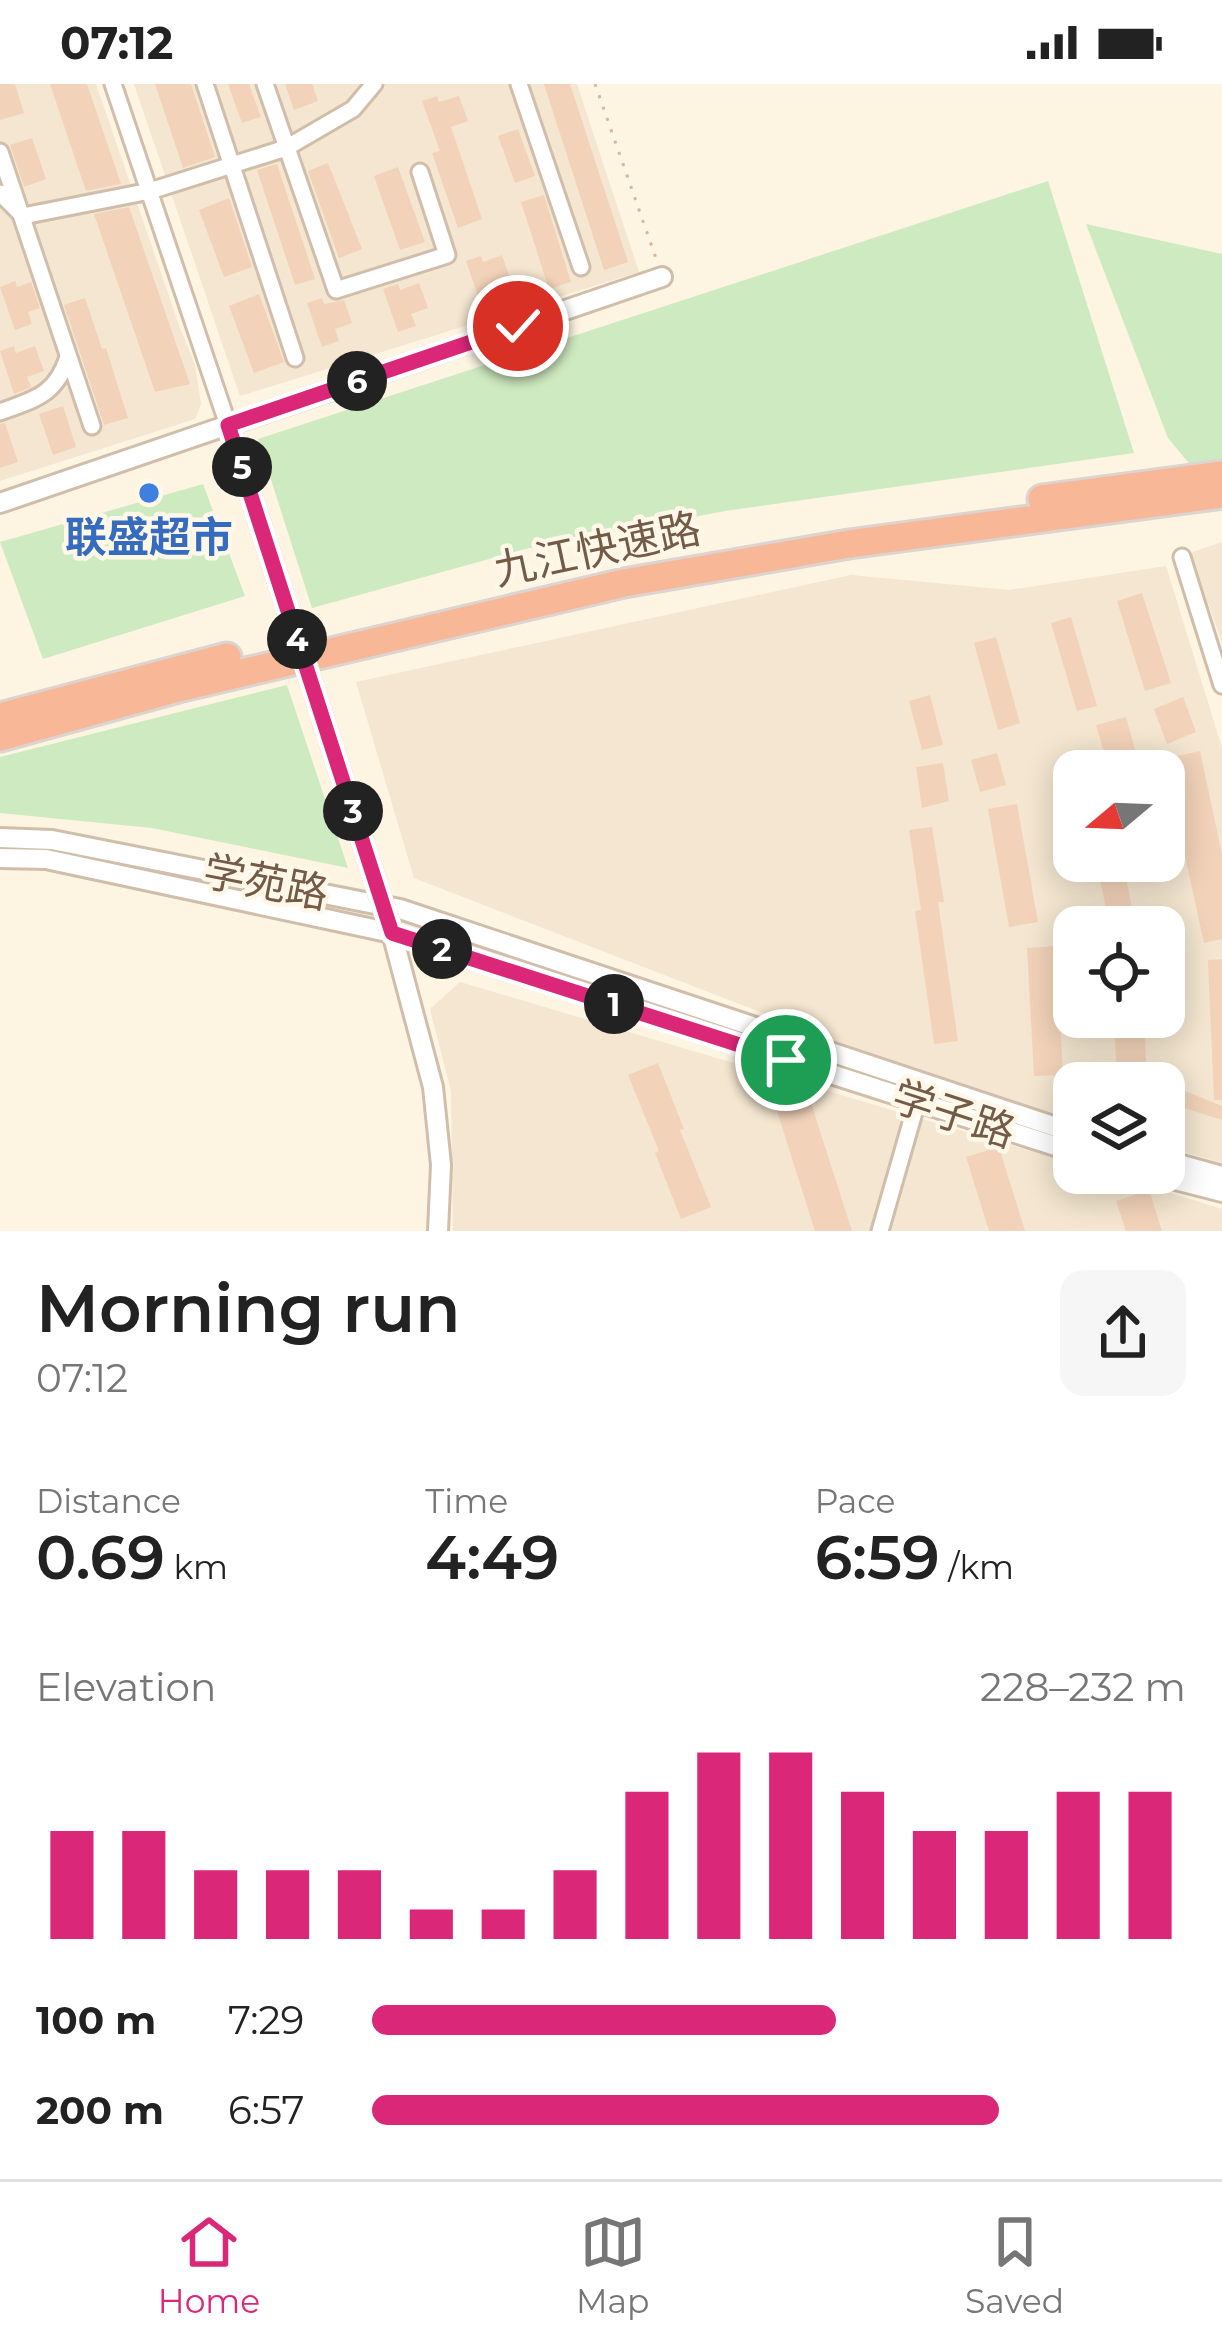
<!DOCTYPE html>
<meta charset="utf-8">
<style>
body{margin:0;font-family:Montserrat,"Noto Sans SC",sans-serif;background:#f6f6f6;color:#222;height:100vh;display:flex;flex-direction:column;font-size:45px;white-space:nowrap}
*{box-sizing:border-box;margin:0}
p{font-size:39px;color:#767676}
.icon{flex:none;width:66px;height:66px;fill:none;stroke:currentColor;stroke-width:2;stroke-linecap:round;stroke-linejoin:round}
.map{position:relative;height:1147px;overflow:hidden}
.drawer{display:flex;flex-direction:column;background:#fff;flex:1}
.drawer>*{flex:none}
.needle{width:78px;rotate:251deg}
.buttons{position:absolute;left:1053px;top:666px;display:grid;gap:24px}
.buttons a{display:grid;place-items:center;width:132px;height:132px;border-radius:24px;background:#fff;box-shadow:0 6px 30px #0003;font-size:60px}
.pin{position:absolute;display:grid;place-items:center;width:102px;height:102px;color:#fff;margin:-51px;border:6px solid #fff;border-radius:50%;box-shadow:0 3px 12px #0007}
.km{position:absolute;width:60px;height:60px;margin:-30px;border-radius:50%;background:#222;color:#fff;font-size:33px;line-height:60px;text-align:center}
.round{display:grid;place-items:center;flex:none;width:126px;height:126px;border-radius:24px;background:#f6f6f6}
.head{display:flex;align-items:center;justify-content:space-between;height:204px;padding:0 36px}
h1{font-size:66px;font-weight:600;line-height:90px}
.figures{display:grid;grid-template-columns:repeat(3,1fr);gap:18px;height:204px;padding:12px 36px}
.figures div{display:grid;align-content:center}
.figures b{font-size:60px;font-weight:600}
.figures small{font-size:33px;font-weight:400}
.figures p{font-size:33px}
.chart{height:336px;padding:24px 36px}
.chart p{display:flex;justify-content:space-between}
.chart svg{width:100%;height:216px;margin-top:12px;stroke:#db2777;stroke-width:6}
ul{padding:0 36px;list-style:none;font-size:39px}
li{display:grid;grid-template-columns:192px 144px 1fr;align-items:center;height:90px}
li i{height:30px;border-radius:15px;background:#db2777}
.status{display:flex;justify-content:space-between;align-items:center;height:84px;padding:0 60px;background:#fff;direction:ltr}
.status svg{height:33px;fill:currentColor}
.dock{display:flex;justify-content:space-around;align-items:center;height:168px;border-top:3px solid #e0e0e0;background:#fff;font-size:33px;color:#767676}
.dock a{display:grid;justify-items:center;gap:6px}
.dock .on{color:#db2777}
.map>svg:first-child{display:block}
.residential{fill:#f4e6d0;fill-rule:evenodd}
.green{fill:#ceeac0}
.building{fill:#f2d3b9}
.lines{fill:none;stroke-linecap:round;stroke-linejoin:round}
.minor-casing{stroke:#d0beab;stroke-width:21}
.tertiary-casing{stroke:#d0beab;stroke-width:24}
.motorway-casing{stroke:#dbd4cf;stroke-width:33}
.path{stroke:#d7b79c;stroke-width:3;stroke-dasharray:3 9;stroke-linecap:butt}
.minor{stroke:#fff;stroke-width:15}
.tertiary{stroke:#fff;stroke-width:18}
.motorway{stroke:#f8b797;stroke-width:27}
.tertiary-bridge-casing{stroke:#d0beab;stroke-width:24;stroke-linecap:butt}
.tertiary-bridge{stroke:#fff;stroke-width:18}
.route-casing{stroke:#fff;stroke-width:24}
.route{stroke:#db2777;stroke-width:15}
.shop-dot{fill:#3f7fe0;stroke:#fff7e8;stroke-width:4.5}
.labels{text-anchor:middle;stroke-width:9;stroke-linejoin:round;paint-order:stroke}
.shop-label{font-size:42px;font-weight:bold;fill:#366cbe;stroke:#fff7e8}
.street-label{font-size:42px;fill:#745b48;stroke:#fff7e8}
</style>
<div class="status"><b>07:12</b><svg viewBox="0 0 49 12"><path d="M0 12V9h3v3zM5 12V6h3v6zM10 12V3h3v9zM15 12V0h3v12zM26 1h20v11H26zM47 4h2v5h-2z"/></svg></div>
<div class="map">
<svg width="1222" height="1147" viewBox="0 0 1222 1147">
<rect width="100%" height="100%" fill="#fdf4e2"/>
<!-- residential -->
<g class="residential">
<polygon points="0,0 96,0 180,244 195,281 201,320 195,335 0,397"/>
<polygon points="134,0 577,0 639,188 240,312"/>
<polygon points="1222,458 1222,558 1190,469"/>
<path d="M1166 482 1222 664V1079L1164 1062V999H1074V1036L928 993 414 794 356 598 851 491 1009 506ZM1074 687H1164V777H1074ZM1074 843H1164V933H1074Z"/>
<polygon points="460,898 1074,1080 1074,1089 1105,1089 1222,1125 1222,1147 453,1147 451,1007 430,925"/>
</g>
<!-- green -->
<g class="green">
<polygon points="1048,97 1134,369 725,427 525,465 312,524 258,355"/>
<polygon points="1086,140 1222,170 1222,400 1208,402 1168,354"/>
<polygon points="203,400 245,512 43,575 0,458"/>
<polygon points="287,601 348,784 152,744 0,729 0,673"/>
</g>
<!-- building -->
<g class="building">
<polygon points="0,0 15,0 24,29 0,36"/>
<polygon points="50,0 87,0 121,100 86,107"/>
<polygon points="155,0 191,0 215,73 183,84"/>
<polygon points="228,0 249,0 261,33 242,39"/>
<polygon points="285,0 312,0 318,17 294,26"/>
<polygon points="544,0 570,0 628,178 604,186"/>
<polygon points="437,12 439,18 459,12 468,37 451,43 482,135 458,144 432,69 440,67 422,17"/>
<polygon points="518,45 535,92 515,99 498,52"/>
<polygon points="32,54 46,95 24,103 10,61"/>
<polygon points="328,79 362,165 339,174 308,87"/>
<polygon points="277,80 315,195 295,201 257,86"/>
<polygon points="398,83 425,158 400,166 374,92"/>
<polygon points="544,111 571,198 549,205 521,118"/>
<polygon points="229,114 252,183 224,193 199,126"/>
<polygon points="129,123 190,300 155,308 94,130"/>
<polygon points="502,171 511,197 494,203 498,214 481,221 466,177 481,172 483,178"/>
<polygon points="15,197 17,203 31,198 40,224 28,228 32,240 15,246 0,203"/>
<polygon points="419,199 428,224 411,230 416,242 398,248 383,205 398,200 400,206"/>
<polygon points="259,210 284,278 254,289 229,222"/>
<polygon points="85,214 102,265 106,264 128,334 104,341 64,221"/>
<polygon points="322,214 324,220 344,216 352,239 335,245 339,257 322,263 307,219"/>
<polygon points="14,262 16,269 35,262 44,287 27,293 31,303 14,310 0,267"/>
<polygon points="63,322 76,363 53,371 39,330"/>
<polygon points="5,339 18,378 0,384 0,340"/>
<polygon points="1142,509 1171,599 1145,607 1117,517"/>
<polygon points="1071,533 1097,622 1077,627 1051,539"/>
<polygon points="996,553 1020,639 998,646 974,559"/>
<polygon points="930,611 943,661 922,666 909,617"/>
<polygon points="1183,613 1196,648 1167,660 1154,625"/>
<polygon points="1126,633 1136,669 1107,678 1096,641"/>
<polygon points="1200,667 1222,770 1222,855 1204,859 1164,675"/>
<polygon points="997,669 1006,701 980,708 971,676"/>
<polygon points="943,679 949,717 922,724 916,683"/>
<polygon points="1017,720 1038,838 1009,843 988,725"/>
<polygon points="932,743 944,818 938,818 958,957 934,960 915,827 921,826 909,746"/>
<polygon points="1096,777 1123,777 1135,840 1110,843"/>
<polygon points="1056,862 1063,991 1034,992 1027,864"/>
<polygon points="1222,875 1222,1016 1214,1016 1208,876"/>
<polygon points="1114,933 1144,933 1147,999 1117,999"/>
<polygon points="658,979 684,1045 680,1046 711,1123 681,1135 655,1069 659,1067 628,991"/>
<polygon points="1185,1007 1222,1022 1222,1036 1181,1023"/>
<polygon points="810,1016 852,1147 815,1147 777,1027"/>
<polygon points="999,1063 1025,1147 989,1147 966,1073"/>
<polygon points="1149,1106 1162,1147 1126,1147 1116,1117"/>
</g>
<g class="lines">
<!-- minor casing -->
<g class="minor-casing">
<g id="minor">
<polyline points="113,0 228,341"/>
<polyline points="205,0 295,274"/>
<polyline points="265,0 336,206 447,171 420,88"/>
<polyline points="519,0 581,183"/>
<polyline points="0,68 92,342"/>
<polyline points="0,109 23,132 150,107 286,64 353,25 374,0"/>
<path d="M0 328C35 315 56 311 68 273"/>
<polyline points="1182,473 1222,601"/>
<polyline points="880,1147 917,1018"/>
</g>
</g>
<!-- tertiary casing -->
<g class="tertiary-casing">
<g id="tertiary">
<polyline points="0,419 662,193"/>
<polyline points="0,754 52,756 400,825 1074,1049"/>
<polyline points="0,774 46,775 392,849 1074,1068"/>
<polyline points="392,849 433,1003 441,1081 438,1147"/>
<polyline points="1164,1076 1222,1092"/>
<polyline points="1148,1089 1222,1108"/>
</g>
</g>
<!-- motorway casing -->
<g class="motorway-casing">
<g id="motorway">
<polyline points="1042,415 1222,391"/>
<polyline points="0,633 227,573"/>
<polyline points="0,653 178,604 624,499 849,460 1222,410"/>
</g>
</g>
<!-- path -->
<polyline class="path" points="595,0 658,180"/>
<!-- minor -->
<use href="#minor" class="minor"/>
<!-- tertiary -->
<use href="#tertiary" class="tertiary"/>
<!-- motorway -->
<use href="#motorway" class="motorway"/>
<!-- tertiary-bridge casing -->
<g class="tertiary-bridge-casing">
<polyline id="tertiary-bridge" points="228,341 392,849"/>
</g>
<!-- tertiary-bridge -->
<use href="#tertiary-bridge" class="tertiary-bridge"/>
</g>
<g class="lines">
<!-- route casing -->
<g class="route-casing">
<polyline id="route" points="518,242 228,341 392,849 786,976"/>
</g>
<!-- route -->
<use href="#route" class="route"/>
</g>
<!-- markers -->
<circle class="shop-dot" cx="149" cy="409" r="12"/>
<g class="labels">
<!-- shop labels -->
<g class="shop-label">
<text x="149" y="468">联盛超市</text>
</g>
<!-- street labels -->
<g class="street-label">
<text transform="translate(597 465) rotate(-12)" y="15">九江快速路</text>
<text transform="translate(266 798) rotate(11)" y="15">学苑路</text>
<text transform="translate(954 1030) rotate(18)" y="15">学子路</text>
</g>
</g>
</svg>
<div class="buttons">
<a><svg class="needle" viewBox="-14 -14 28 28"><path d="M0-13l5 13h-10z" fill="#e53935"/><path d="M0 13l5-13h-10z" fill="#767676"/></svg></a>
<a><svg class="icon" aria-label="locate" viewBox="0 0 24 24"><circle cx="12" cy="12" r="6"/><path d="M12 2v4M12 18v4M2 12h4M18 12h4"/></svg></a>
<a><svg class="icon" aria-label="layers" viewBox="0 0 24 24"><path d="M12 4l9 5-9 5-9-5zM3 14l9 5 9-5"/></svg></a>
</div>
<div class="pin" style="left:786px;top:976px;background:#1e9e55"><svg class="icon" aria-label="arrive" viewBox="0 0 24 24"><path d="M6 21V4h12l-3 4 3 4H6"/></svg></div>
<div class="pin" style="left:518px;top:242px;background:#d93025"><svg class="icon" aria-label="check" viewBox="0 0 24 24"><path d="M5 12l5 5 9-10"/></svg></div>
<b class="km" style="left:614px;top:920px">1</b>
<b class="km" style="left:442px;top:865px">2</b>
<b class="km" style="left:353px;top:727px">3</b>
<b class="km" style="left:297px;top:555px">4</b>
<b class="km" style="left:242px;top:383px">5</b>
<b class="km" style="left:357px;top:297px">6</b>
</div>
<section class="drawer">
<div class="head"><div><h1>Morning run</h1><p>07:12</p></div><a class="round"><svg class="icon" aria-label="share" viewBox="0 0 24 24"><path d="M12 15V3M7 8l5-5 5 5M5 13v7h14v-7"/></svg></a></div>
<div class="figures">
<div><p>Distance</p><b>0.69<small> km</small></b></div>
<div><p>Time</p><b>4:49</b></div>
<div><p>Pace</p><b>6:59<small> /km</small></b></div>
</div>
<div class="chart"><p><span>Elevation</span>228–232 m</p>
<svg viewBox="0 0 160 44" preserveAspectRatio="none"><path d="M5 44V22M15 44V22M25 44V30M35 44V30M45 44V30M55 44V38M65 44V38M75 44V30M85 44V14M95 44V6M105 44V6M115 44V14M125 44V22M135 44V22M145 44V14M155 44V14"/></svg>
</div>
<ul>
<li><b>100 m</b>7:29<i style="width:57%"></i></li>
<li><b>200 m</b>6:57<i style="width:77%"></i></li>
</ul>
</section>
<nav class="dock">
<a class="on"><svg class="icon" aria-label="home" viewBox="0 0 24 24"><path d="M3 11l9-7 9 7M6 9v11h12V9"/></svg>Home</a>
<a><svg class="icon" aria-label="map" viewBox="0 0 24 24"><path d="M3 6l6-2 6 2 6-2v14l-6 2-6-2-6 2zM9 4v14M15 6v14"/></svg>Map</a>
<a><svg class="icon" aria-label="saved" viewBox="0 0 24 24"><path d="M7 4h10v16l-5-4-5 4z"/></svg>Saved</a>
</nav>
